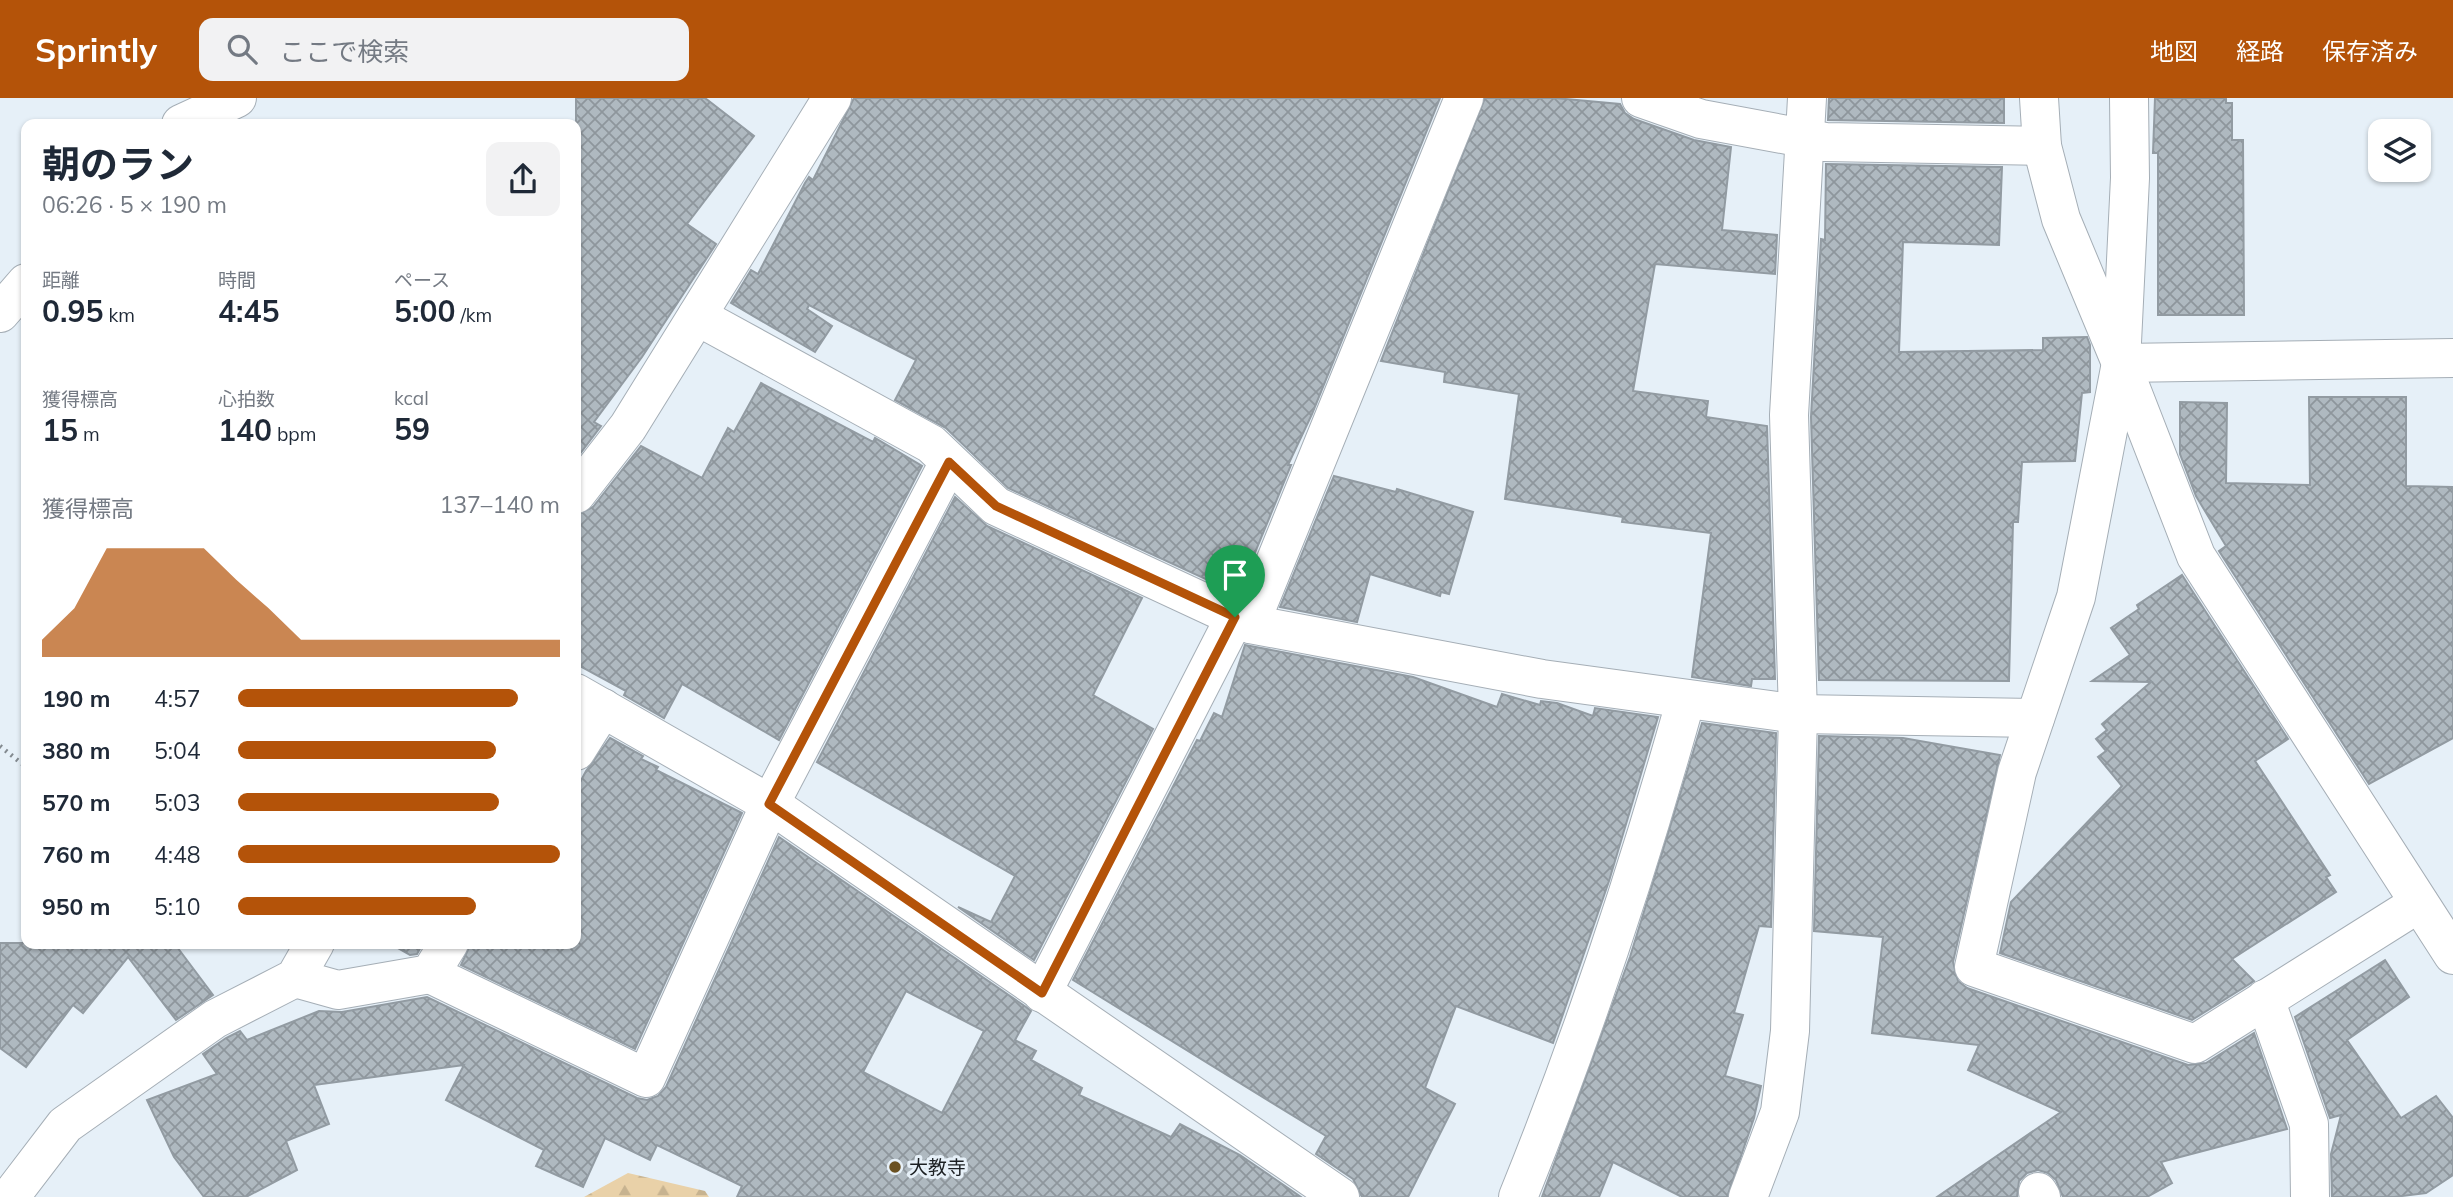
<!DOCTYPE html>
<html lang="ja">
<meta charset="utf-8">
<style>
body{margin:0;font-family:Mulish,"Noto Sans JP",sans-serif;background:#f2f2f3;color:#1f2937;height:100vh;display:flex;flex-direction:column;font-size:26px;white-space:nowrap}
*{box-sizing:border-box;margin:0}
p{font-size:23px;color:#747a83}
.icon{flex:none;width:38px;height:38px;fill:none;stroke:currentColor;stroke-width:2;stroke-linecap:round;stroke-linejoin:round}
.map{position:relative;flex:1;overflow:hidden}
.panel{position:absolute;left:21px;top:21px;width:560px;height:830px;display:flex;flex-direction:column;background:#fff;border-radius:14px;box-shadow:0 2px 5px #0004}
.panel>*{flex:none}
.fabs{position:absolute;left:2368px;top:21px;display:grid;gap:14px}
.fabs a{display:grid;place-items:center;width:63px;height:63px;border-radius:14px;background:#fff;box-shadow:0 2px 5px #0004;font-size:35px}
.pin{position:absolute;display:grid;place-items:center;width:60px;height:60px;color:#fff;margin:-72px -30px;border-radius:50% 50% 50% 0;rotate:-45deg;box-shadow:0 0 7px #0007}
.pin .icon{rotate:45deg}
.round{display:grid;place-items:center;flex:none;width:74px;height:74px;border-radius:14px;background:#f2f2f3}
.summary{display:flex;align-items:center;justify-content:space-between;height:119px;padding:0 21px}
h1{font-size:38px;font-weight:700;line-height:52px}
.figures{display:grid;grid-template-columns:repeat(3,1fr);gap:10px;height:119px;padding:7px 21px}
.figures div{display:grid;align-content:center}
.figures b{font-size:30px;font-weight:700}
.figures small{font-size:19px;font-weight:400}
.figures p{font-size:19px}
.chart{height:196px;padding:14px 21px}
.chart p{display:flex;justify-content:space-between}
.chart svg{width:100%;height:126px;margin-top:7px;fill:#b45309;opacity:.7}
ul{padding:0 21px;list-style:none;font-size:23px}
li{display:grid;grid-template-columns:112px 84px 1fr;align-items:center;height:52px}
li i{height:18px;border-radius:9px;background:#b45309}
header{display:flex;align-items:center;gap:42px;box-sizing:border-box;height:98px;padding:0 35px;background:#b45309;color:#fff}
header strong{font-size:33px}
nav{display:flex;gap:38px;margin-inline-start:auto;font-size:24px}
.search{width:490px;height:63px;background:#f2f2f3;display:flex;align-items:center;gap:18px;box-sizing:border-box;padding:0 24px;border-radius:14px;color:#747a83;font-size:26px}
.map>svg:first-child{display:block}
.forest{fill:url(#forest-firs)}
.building{fill:url(#building-cross-hatch);stroke:#929ba2;stroke-width:2;fill-rule:evenodd}
.lines{fill:none;stroke-linecap:round;stroke-linejoin:round}
.street-casing{stroke:#a5aeb6;stroke-width:40}
.secondary-casing{stroke:#a5aeb6;stroke-width:40}
.path{stroke:#838a90;stroke-width:4.5;stroke-dasharray:2 5;stroke-linecap:butt}
.street{stroke:#fff;stroke-width:38}
.secondary{stroke:#fff;stroke-width:38}
.route-casing{stroke:#fff;stroke-width:14}
.route{stroke:#b45309;stroke-width:9}
.poi-dot{fill:#6a5122;stroke:#e6f0f8;stroke-width:2.5}
.labels{text-anchor:middle;stroke-width:6;stroke-linejoin:round;paint-order:stroke}
.poi-label{font-size:19px;fill:#1b1f22;stroke:#e6f0f8;text-anchor:start}
</style>
<header>
<strong>Sprintly</strong>
<div class="search"><svg class="icon" aria-label="search" viewBox="0 0 24 24"><circle cx="10" cy="10" r="6"/><path d="M15 15l6 6"/></svg>ここで検索</div>
<nav><a>地図</a><a>経路</a><a>保存済み</a></nav>
</header>
<div class="map">
<svg width="2453" height="1099" viewBox="0 0 2453 1099">
<defs>
<pattern id="forest-firs" width="22" height="20" patternUnits="userSpaceOnUse" patternTransform="scale(1.75)"><rect width="22" height="20" fill="#e9d1a8"/><path d="M5 1l3.5 6h-7zM16 11l3.5 6h-7z" fill="#c7b390"/></pattern>
<pattern id="building-cross-hatch" width="8" height="8" patternUnits="userSpaceOnUse" patternTransform="scale(1.75)"><rect width="8" height="8" fill="#afb9c0"/><path d="M0 0l8 8M0 8l8-8" fill="none" stroke="#8e969c"/></pattern>
</defs>
<rect width="100%" height="100%" fill="#e6f0f8"/>
<!-- forest -->
<polygon class="forest" points="628,1075 705,1093 709,1099 584,1099"/>
<!-- building -->
<g class="building">
<polygon points="576,0 705,0 754,38 687,126 716,146 642,259 594,324 601,328 576,361"/>
<polygon points="854,0 1440,0 1312,316 1288,367 1291,367 1238,496 1008,390 946,330 895,302 916,262 809,207 807,211 832,228 815,254 731,205 751,172 758,176 805,85 809,79 813,82"/>
<polygon points="1485,0 1555,0 1620,6 1625,15 1634,21 1694,42 1731,49 1722,132 1777,137 1775,176 1655,166 1633,293 1708,303 1706,319 1767,328 1775,581 1752,581 1751,588 1692,579 1711,435 1622,424 1623,419 1505,401 1519,296 1444,284 1445,274 1381,263"/>
<polygon points="1829,0 2004,0 2004,25 1828,22"/>
<polygon points="2155,0 2226,0 2226,5 2232,5 2232,42 2243,42 2244,217 2158,217 2158,55 2153,55"/>
<polygon points="1826,66 2002,69 1999,147 1903,144 1899,254 2043,252 2043,240 2087,239 2090,247 2090,294 2082,295 2075,363 2022,364 2018,424 2013,424 2009,583 1819,582 1811,319 1821,141 1825,142"/>
<polygon points="761,285 873,344 875,340 922,368 779,642 682,586 664,620 624,597 626,593 576,566 576,417 593,409 641,348 702,380 728,330 734,334"/>
<polygon points="2309,299 2406,299 2406,388 2453,389 2453,640 2369,686 2219,453 2226,448 2196,398 2180,356 2180,304 2227,305 2226,385 2310,387"/>
<polygon points="1334,378 1396,394 1397,391 1473,414 1449,496 1441,494 1440,498 1370,476 1357,524 1280,509"/>
<polygon points="955,399 987,428 1142,500 1093,597 1153,631 1034,862 958,809 991,824 1015,778 817,664"/>
<polygon points="2182,477 2288,641 2255,663 2330,777 2326,779 2336,794 2232,861 2254,883 2192,922 2000,855 2011,804 2122,688 2098,659 2106,653 2096,641 2107,632 2102,626 2151,584 2092,583 2130,557 2111,530 2139,511 2137,507"/>
<polygon points="1245,547 1413,579 1497,609 1502,596 1540,607 1541,603 1557,605 1593,618 1595,610 1658,619 1609,783 1553,945 1456,908 1425,990 1455,1006 1408,1099 1362,1099 1353,1081 1316,1056 1326,1038 1073,882 1197,642 1200,643 1214,615 1222,619"/>
<polygon points="1702,625 1776,635 1771,829 1759,828 1734,915 1743,917 1725,978 1761,988 1754,1020 1727,1099 1682,1099 1613,1064 1599,1099 1542,1099 1630,859"/>
<polygon points="1819,638 1903,640 2000,657 1953,864 1958,883 1967,890 2188,967 2206,965 2254,935 2287,1031 2161,1064 2172,1085 2147,1099 2063,1099 2056,1082 2048,1075 2038,1072 2027,1075 2019,1083 2017,1099 1937,1099 2061,1014 1968,972 1979,947 1872,935 1883,839 1814,833"/>
<polygon points="610,640 643,658 641,661 658,669 656,672 742,715 635,951 461,867 471,845 576,845 576,692 586,673"/>
<path d="M779 739 1026 909 1031 913 1015 942 1036 953 1031 962 1082 990 1079 997 1171 1039 1180 1026 1240 1057 1301 1099H737L742 1088 657 1047 650 1062 605 1040 583 1089 536 1068 544 1052 446 1002 464 967 314 987 329 1026 286 1043 297 1072 246 1099H204L174 1059 147 1002 217 976 203 956 226 940 240 933 247 942 319 913 342 914 427 899 637 1000 647 1002 658 998 666 989ZM906 893 984 933 942 1015 863 974Z"/>
<polygon points="0,845 174,845 213,897 176,922 128,859 83,915 73,907 26,969 0,950"/>
<polygon points="389,845 423,845 417,856 410,857"/>
<polygon points="2385,862 2409,899 2347,942 2401,1020 2436,998 2453,1020 2453,1077 2426,1095 2394,1099 2332,1099 2331,1056 2341,1017 2330,1020 2295,919"/>
</g>
<g class="lines">
<!-- street casing -->
<g class="street-casing">
<g id="street">
<polyline points="1641,0 1701,21 1825,44 2042,48"/>
<polyline points="2039,0 2042,48 2061,121 2121,265 2196,458 2453,857"/>
<polyline points="2129,0 2130,80 2121,265 2076,499 2017,674 1974,869 2195,946 2419,805"/>
<polyline points="181,26 237,0"/>
<polyline points="0,215 26,185"/>
<polyline points="697,218 931,346 996,408 1250,526 1542,581 1798,616 2035,620"/>
<polyline points="576,396 628,329 832,0"/>
<polyline points="1250,526 1464,0"/>
<polyline points="576,595 770,706 1340,1099"/>
<polyline points="576,653 603,610"/>
<polyline points="430,876 646,980 770,706 949,364"/>
<polyline points="295,880 338,892 430,876 449,845"/>
<polyline points="1042,895 1235,519"/>
<polyline points="2265,901 2309,1026 2310,1099"/>
<polyline points="2038,1094 2041,1099"/>
<polyline points="10,1099 65,1027 215,921 295,880 315,845"/>
<path d="M1518 1099C1584 936 1639 770 1686 601"/>
<polyline points="1748,1099 1780,1014 1790,933 1798,616 1789,317 1807,0"/>
</g>
</g>
<!-- secondary casing -->
<g class="secondary-casing">
<polyline id="secondary" points="2121,265 2453,260"/>
</g>
<!-- path -->
<polyline class="path" points="0,648 26,669"/>
<!-- street -->
<use href="#street" class="street"/>
<!-- secondary -->
<use href="#secondary" class="secondary"/>
</g>
<g class="lines">
<!-- route casing -->
<g class="route-casing">
<polygon id="route" points="949,364 996,408 1235,519 1042,895 769,706"/>
</g>
<!-- route -->
<use href="#route" class="route"/>
</g>
<!-- markers -->
<circle class="poi-dot" cx="895" cy="1069" r="7"/>
<g class="labels">
<!-- poi labels -->
<g class="poi-label">
<text x="909" y="1076">大教寺</text>
</g>
</g>
</svg>
<div class="fabs">
<a><svg class="icon" aria-label="layers" viewBox="0 0 24 24"><path d="M12 4l9 5-9 5-9-5zM3 14l9 5 9-5"/></svg></a>
</div>
<div class="pin" style="left:1235px;top:519px;background:#1e9e55"><svg class="icon" aria-label="arrive" viewBox="0 0 24 24"><path d="M6 21V4h12l-3 4 3 4H6"/></svg></div>
<section class="panel">
<div class="summary"><div><h1>朝のラン</h1><p>06:26 · 5 × 190 m</p></div><a class="round"><svg class="icon" aria-label="share" viewBox="0 0 24 24"><path d="M12 15V3M7 8l5-5 5 5M5 13v7h14v-7"/></svg></a></div>
<div class="figures">
<div><p>距離</p><b>0.95<small> km</small></b></div>
<div><p>時間</p><b>4:45</b></div>
<div><p>ペース</p><b>5:00<small> /km</small></b></div>
</div>
<div class="figures">
<div><p>獲得標高</p><b>15<small> m</small></b></div>
<div><p>心拍数</p><b>140<small> bpm</small></b></div>
<div><p>kcal</p><b>59</b></div>
</div>
<div class="chart"><p><span>獲得標高</span>137–140 m</p>
<svg viewBox="0 0 160 44" preserveAspectRatio="none"><path d="M0 44V38L10 27L20 6L30 6L40 6L50 6L60 17L70 27L80 38L90 38L100 38L110 38L120 38L130 38L140 38L150 38L160 38V44z"/></svg>
</div>
<ul>
<li><b>190 m</b>4:57<i style="width:87%"></i></li>
<li><b>380 m</b>5:04<i style="width:80%"></i></li>
<li><b>570 m</b>5:03<i style="width:81%"></i></li>
<li><b>760 m</b>4:48<i style="width:100%"></i></li>
<li><b>950 m</b>5:10<i style="width:74%"></i></li>
</ul>
</section>
</div>
